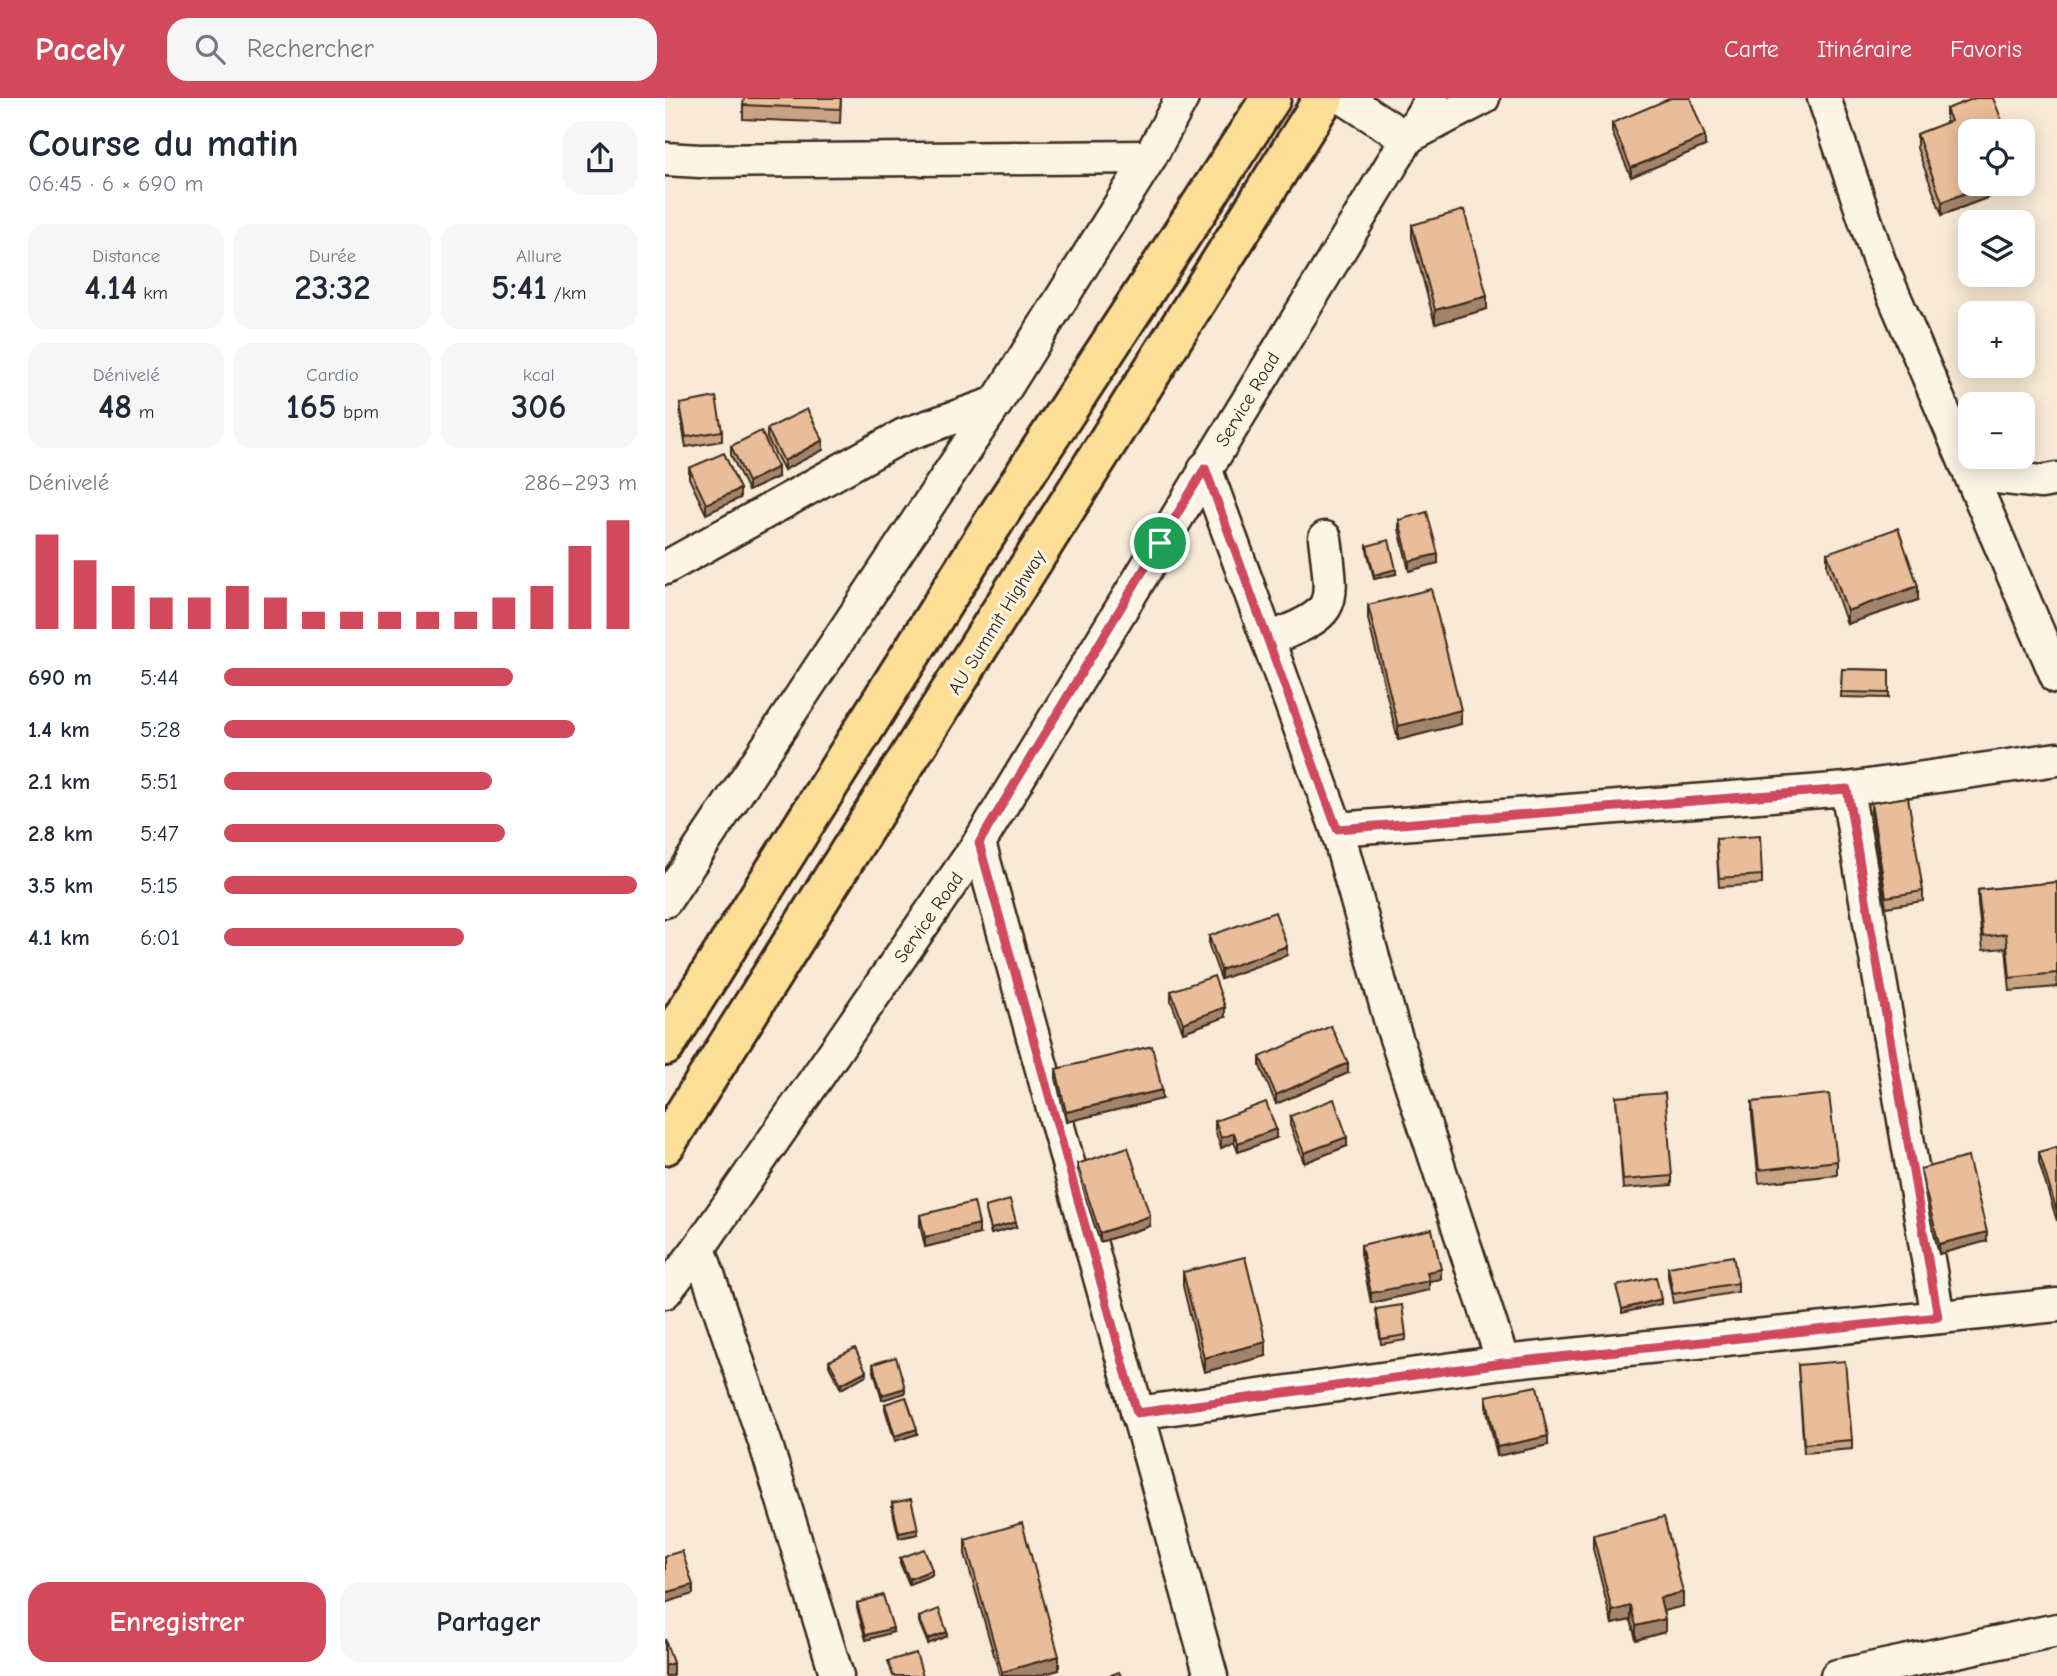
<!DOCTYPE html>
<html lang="fr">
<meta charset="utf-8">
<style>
body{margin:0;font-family:"Comic Neue",sans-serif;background:#f6f6f7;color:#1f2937;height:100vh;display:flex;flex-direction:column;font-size:26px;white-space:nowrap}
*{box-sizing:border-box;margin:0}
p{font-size:23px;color:#747a83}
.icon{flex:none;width:38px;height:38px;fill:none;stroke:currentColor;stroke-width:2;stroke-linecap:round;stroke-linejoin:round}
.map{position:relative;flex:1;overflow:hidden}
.side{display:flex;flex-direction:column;background:#fff;width:665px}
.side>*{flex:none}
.tools{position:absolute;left:1293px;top:21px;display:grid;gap:14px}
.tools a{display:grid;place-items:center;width:77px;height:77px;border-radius:14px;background:#fff;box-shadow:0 4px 18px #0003;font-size:35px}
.pin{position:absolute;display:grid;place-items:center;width:60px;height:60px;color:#fff;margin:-30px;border:4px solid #fff;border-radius:50%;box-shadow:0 2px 7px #0007}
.round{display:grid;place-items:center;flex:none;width:74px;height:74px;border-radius:21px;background:#f6f6f7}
.headline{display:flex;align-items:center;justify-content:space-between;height:119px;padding:0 28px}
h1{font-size:38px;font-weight:700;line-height:52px}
.figures{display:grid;grid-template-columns:repeat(3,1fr);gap:10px;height:119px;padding:7px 28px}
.figures div{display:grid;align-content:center;border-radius:18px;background:#f6f6f7;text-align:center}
.figures b{font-size:35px;font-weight:700}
.figures small{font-size:19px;font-weight:400}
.figures p{font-size:19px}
.chart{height:196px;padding:14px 28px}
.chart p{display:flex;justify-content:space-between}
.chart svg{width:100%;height:126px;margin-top:7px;stroke:#d1495b;stroke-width:6}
.button{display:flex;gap:14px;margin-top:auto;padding:14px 28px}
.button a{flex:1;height:80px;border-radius:21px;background:#d1495b;color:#fff;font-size:28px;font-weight:700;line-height:80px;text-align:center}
.button a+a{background:#f6f6f7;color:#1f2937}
ul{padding:0 28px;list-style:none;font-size:23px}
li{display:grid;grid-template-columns:112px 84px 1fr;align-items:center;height:52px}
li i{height:18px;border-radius:9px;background:#d1495b}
header{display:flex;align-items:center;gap:42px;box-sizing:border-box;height:98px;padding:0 35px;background:#d1495b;color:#fff}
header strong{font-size:33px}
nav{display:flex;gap:38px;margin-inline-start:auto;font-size:24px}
.search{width:490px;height:63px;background:#f6f6f7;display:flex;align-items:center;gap:18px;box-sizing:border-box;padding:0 24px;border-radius:21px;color:#747a83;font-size:26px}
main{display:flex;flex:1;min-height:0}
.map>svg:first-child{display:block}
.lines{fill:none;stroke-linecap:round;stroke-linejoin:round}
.minor-casing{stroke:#3b2a1e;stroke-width:37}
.primary-casing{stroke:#3b2a1e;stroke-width:44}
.minor{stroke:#fcf5e5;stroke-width:32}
.primary{stroke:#fcde96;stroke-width:38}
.wall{fill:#c8a384;stroke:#3b2a1e;stroke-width:2}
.shaded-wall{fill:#a3846b;stroke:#3b2a1e;stroke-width:2}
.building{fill:#e9bd99;stroke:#3b2a1e;stroke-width:2}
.route-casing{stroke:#fff;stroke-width:14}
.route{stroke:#d1495b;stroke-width:9}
.labels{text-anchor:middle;stroke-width:6;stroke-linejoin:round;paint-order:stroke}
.street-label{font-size:19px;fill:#3b2a1e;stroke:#fcf5e5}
</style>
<header>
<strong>Pacely</strong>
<div class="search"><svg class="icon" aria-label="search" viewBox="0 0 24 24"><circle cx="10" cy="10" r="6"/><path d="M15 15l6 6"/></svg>Rechercher</div>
<nav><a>Carte</a><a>Itinéraire</a><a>Favoris</a></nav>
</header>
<main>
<section class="side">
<div class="headline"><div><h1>Course du matin</h1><p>06:45 · 6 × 690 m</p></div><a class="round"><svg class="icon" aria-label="share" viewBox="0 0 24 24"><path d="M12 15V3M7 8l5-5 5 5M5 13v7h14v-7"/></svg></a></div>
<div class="figures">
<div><p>Distance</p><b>4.14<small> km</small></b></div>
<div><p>Durée</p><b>23:32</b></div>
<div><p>Allure</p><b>5:41<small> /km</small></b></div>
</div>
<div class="figures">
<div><p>Dénivelé</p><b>48<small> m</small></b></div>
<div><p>Cardio</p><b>165<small> bpm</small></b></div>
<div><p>kcal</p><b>306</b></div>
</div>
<div class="chart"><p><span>Dénivelé</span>286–293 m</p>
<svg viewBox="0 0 160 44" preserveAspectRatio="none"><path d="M5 44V11M15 44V20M25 44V29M35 44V33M45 44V33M55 44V29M65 44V33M75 44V38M85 44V38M95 44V38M105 44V38M115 44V38M125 44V33M135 44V29M145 44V15M155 44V6"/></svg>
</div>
<ul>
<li><b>690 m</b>5:44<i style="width:70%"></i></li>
<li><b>1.4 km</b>5:28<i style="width:85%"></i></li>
<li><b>2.1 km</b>5:51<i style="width:65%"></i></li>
<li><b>2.8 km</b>5:47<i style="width:68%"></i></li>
<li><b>3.5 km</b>5:15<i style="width:100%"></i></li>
<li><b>4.1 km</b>6:01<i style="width:58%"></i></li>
</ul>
<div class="button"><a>Enregistrer</a><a>Partager</a></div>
</section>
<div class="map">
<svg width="1392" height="1578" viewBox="0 0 1392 1578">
<rect width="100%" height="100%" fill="#f8ead6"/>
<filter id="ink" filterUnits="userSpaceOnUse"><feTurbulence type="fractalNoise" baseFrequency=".0143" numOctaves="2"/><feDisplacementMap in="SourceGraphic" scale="14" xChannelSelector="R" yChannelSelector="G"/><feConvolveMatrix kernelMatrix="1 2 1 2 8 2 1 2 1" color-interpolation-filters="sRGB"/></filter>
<g filter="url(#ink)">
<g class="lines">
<!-- minor casing -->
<g class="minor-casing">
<g id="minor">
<polyline points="679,0 741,40 818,0"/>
<polyline points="1159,0 1214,163 1392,579"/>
<polyline points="0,61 35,63 485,59"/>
<polyline points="540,370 672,731 727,928 838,1264"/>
<polyline points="1306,376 1376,384 1392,381"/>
<polyline points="0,470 239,337 331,305"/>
<path d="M603 542C672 513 669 513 660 440"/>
<polyline points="1182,691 1273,1219"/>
<polyline points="672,731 1182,691 1392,661"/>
<polyline points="314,745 546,1578"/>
<polyline points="0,803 331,305 485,59 517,0"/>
<polyline points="34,1150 101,1347 172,1578"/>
<polyline points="0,1194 34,1150 314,745 767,0"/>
<polyline points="472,1315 838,1264 1392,1207"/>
<polyline points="1172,1578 1392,1532"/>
</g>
</g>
<!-- primary casing -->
<g class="primary-casing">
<g id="primary">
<polyline points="0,948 332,419 606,0"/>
<polyline points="0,1047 659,0"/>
</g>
</g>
<!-- minor -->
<use href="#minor" class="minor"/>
<!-- primary -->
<use href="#primary" class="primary"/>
</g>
<!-- wall -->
<g class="wall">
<polygon points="176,0 175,25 78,21 78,7"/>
<polygon points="1281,11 1306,33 1340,86 1340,93 1277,117 1252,50 1252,36 1281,25"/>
<polygon points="947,25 1040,48 966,79 947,34"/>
<polygon points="747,127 822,211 770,226 747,140"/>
<polygon points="15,306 57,333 57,343 21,349 15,315"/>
<polygon points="102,331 158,352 119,372 102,340"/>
<polygon points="66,348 113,379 83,393 66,357"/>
<polygon points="24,370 75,400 41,416 24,380"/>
<polygon points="734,422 773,465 744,473 734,431"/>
<polygon points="702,448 731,476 709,481 702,452"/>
<polygon points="1162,455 1253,502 1182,526 1162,469"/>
<polygon points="703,507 796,626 733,642 703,521"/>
<polygon points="1177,571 1224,572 1224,600 1176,599"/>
<polygon points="1206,705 1258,793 1258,803 1221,809 1206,715"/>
<polygon points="1051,741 1097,777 1097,786 1054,789"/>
<polygon points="1392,784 1392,889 1345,893 1341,850 1318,852 1313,806 1313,792"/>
<polygon points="544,838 622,857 556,881 544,848"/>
<polygon points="506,893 560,919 518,934 506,903"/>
<polygon points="595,959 683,975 611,1006 595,968"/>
<polygon points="391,971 497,1001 401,1024 391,980"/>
<polygon points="951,999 1007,1078 1007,1087 958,1091"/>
<polygon points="1087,1004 1172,1063 1172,1077 1094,1085 1087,1018"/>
<polygon points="625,1018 682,1048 639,1065 625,1027"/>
<polygon points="550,1023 611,1040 573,1054 569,1044 556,1050 550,1032"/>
<polygon points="1392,1049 1392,1123 1374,1064 1374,1054"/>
<polygon points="412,1066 485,1128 435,1144 412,1075"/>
<polygon points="1255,1071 1322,1143 1274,1156 1255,1080"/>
<polygon points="320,1109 351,1129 326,1136 320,1113"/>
<polygon points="255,1117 314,1136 260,1149 255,1127"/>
<polygon points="696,1147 776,1181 764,1183 764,1192 706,1205 696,1156"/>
<polygon points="1003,1169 1073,1185 1073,1194 1008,1205 1003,1178"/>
<polygon points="518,1174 601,1258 539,1274 518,1188"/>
<polygon points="711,1211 741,1237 741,1242 716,1246"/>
<polygon points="164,1263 201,1277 176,1291 164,1268"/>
<polygon points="208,1266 240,1295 217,1302 208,1270"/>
<polygon points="1133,1267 1187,1342 1187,1351 1139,1355"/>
<polygon points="821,1298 883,1347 832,1358 821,1308"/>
<polygon points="220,1306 252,1336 230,1343 220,1311"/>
<polygon points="227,1405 253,1436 234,1440 227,1410"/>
<polygon points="928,1437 1018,1508 998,1513 1000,1534 971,1542 966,1522 947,1526 928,1451"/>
<polygon points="300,1442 394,1572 372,1578 335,1578 300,1456"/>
<polygon points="235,1460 267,1477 244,1486 235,1465"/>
<polygon points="192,1505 228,1534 201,1542 192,1510"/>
<polygon points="254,1519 282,1538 263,1546 254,1524"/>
</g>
<!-- shaded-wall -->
<g class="shaded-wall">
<polygon points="1040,38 1040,48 966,79 966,70"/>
<polygon points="1324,86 1340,86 1340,93 1277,117 1277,104"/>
<polygon points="822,198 822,211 770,226 770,212"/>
<polygon points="158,342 158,352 119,372 119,363"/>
<polygon points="113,369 113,379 83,393 83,384"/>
<polygon points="75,391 75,400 41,416 41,406"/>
<polygon points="773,456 773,465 744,473 744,463"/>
<polygon points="731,471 731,476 709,481 709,477"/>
<polygon points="1253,488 1253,502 1182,526 1182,513"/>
<polygon points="796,612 796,626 733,642 733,628"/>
<polygon points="622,848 622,857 556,881 556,872"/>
<polygon points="560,909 560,919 518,934 518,925"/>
<polygon points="683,965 683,975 611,1006 611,997"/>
<polygon points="497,992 497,1001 401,1024 401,1014"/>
<polygon points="611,1031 611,1040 573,1054 573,1045"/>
<polygon points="569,1035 569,1044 556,1050 556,1040"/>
<polygon points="682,1039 682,1048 639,1065 639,1055"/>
<polygon points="485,1118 485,1128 435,1144 435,1135"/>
<polygon points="351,1124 351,1129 326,1136 326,1131"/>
<polygon points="314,1126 314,1136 260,1149 260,1139"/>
<polygon points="1322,1134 1322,1143 1274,1156 1274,1146"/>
<polygon points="776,1171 776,1181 764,1183 764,1192 706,1205 706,1195 762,1174"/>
<polygon points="996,1201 996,1206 957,1215 957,1211"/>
<polygon points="601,1244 601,1258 539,1274 539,1260"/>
<polygon points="201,1273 201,1277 176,1291 176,1286"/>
<polygon points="240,1290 240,1295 217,1302 217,1297"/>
<polygon points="252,1331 252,1336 230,1343 230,1338"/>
<polygon points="883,1338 883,1347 832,1358 832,1349"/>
<polygon points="253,1431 253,1436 234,1440 234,1435"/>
<polygon points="267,1472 267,1477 244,1486 244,1481"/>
<polygon points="28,1487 28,1496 0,1505 0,1495"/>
<polygon points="1018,1494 1018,1508 995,1514 995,1500"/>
<polygon points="966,1508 966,1522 947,1526 947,1513"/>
<polygon points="1000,1521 1000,1534 971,1542 971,1528"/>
<polygon points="228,1530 228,1534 201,1542 201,1537"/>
<polygon points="282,1534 282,1538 263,1546 263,1541"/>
<polygon points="394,1558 394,1572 372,1578 337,1578 337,1574"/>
<polygon points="8,1565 8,1578 0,1578 0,1568"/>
</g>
<!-- building -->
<g class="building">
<polygon points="79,0 176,0 175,11 78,7"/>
<polygon points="1006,0 1025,0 1040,38 966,70 947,25"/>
<polygon points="1310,0 1328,0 1341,33 1306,33 1306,86 1324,86 1277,104 1252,36 1286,23 1281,11"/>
<polygon points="799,112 822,198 770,212 747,127"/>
<polygon points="51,299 57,333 21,339 15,306"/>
<polygon points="142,311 158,342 119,363 102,331"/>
<polygon points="96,333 113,369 83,384 66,348"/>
<polygon points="59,355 75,391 41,406 24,370"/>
<polygon points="762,414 773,456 744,463 734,422"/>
<polygon points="1233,430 1253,488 1182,513 1162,455"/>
<polygon points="724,442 731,471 709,477 702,448"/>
<polygon points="766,491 796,612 733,628 703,507"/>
<polygon points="1177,571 1224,572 1224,595 1176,594"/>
<polygon points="1243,699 1258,793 1221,799 1206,705"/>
<polygon points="1095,738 1097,777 1054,780 1051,741"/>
<polygon points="1392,784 1392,875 1345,880 1341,836 1318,839 1313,792"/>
<polygon points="610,814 622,848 556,872 544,838"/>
<polygon points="549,878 560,909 518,925 506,893"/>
<polygon points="666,928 683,965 611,997 595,959"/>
<polygon points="487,948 497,992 401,1014 391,971"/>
<polygon points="1000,995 1007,1078 958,1082 951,999"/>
<polygon points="1164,996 1172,1063 1094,1072 1087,1004"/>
<polygon points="669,1001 682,1039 639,1055 625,1018"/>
<polygon points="601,1004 611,1031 573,1045 569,1035 556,1040 550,1023"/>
<polygon points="463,1049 485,1118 435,1135 412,1066"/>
<polygon points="1392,1049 1392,1114 1374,1054"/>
<polygon points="1303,1059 1322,1134 1274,1146 1255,1071"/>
<polygon points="345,1102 351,1124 326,1131 320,1109"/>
<polygon points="309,1104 314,1126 260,1139 255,1117"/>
<polygon points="767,1131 776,1171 762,1174 764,1183 706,1195 696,1147"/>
<polygon points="1068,1158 1073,1185 1008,1196 1003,1169"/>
<polygon points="580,1159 601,1244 539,1260 518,1174"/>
<polygon points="991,1179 996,1201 957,1211 951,1188"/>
<polygon points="737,1207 741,1237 716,1241 711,1211"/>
<polygon points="190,1250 201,1273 176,1286 164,1263"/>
<polygon points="231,1259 240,1290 217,1297 208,1266"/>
<polygon points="1180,1263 1187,1342 1139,1346 1133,1267"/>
<polygon points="872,1288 883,1338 832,1349 821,1298"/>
<polygon points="241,1299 252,1331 230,1338 220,1306"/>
<polygon points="246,1401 253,1431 234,1435 227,1405"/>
<polygon points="999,1419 1018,1494 995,1500 1000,1521 971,1528 966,1508 947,1513 928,1437"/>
<polygon points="357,1425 394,1558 337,1574 300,1442"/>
<polygon points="259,1451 267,1472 244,1481 235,1460"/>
<polygon points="17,1453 28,1487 0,1495 0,1458"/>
<polygon points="218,1497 228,1530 201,1537 192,1505"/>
<polygon points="274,1511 282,1534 263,1541 254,1519"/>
<polygon points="0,1541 8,1565 0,1568"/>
<polygon points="251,1555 258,1578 228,1578 223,1563"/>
<polygon points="454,1574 456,1578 444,1578"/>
</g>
</g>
<g class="lines" filter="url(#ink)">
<!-- route casing -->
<g class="route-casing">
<polygon id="route" points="540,370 672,731 1182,691 1273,1219 838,1265 472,1315 314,745"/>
</g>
<!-- route -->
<use href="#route" class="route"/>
</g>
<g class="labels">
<!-- street labels -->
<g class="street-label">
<text transform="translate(582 301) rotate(-59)" y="7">Service Road</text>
<text transform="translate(331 524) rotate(-58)" y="7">AU Summit Highway</text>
<text transform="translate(263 819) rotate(-55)" y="7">Service Road</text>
</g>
</g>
</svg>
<div class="tools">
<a><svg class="icon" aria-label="locate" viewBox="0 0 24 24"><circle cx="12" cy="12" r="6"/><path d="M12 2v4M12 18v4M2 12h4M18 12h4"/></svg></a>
<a><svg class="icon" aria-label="layers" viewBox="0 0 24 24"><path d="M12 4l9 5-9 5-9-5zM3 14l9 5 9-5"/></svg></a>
<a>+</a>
<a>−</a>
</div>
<div class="pin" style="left:495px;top:445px;background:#1e9e55"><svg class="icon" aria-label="arrive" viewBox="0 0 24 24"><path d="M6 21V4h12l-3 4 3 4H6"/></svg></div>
</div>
</main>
